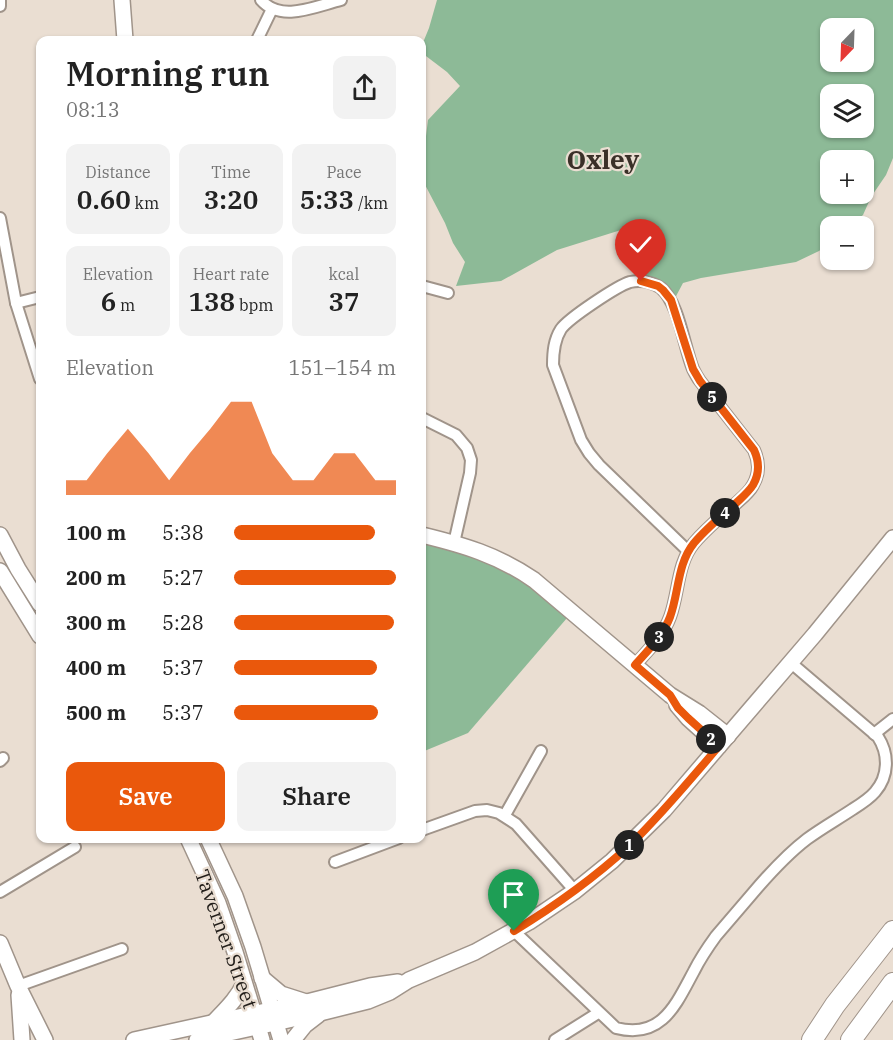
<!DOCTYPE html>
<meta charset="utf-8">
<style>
body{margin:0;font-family:"IBM Plex Serif",serif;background:#f2f2f2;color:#222;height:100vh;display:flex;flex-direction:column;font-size:22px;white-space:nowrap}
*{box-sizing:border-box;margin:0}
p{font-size:20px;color:#767676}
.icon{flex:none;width:33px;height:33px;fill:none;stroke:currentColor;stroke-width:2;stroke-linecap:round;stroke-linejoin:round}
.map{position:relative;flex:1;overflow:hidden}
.side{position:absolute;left:36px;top:36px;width:390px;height:807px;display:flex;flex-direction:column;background:#fff;border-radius:12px;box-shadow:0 2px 4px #0004}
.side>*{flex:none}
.needle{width:39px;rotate:203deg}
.fabs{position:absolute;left:820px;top:18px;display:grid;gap:12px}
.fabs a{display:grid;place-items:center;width:54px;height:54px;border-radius:12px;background:#fff;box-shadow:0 2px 4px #0004;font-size:30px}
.pin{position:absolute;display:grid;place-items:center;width:51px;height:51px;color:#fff;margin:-62px -26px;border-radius:50% 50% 50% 0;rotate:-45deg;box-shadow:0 0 6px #0007}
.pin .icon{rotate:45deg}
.km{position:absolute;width:30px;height:30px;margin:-15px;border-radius:50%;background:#222;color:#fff;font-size:16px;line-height:30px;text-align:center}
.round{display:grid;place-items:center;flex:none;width:63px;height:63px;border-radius:12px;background:#f2f2f2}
.summary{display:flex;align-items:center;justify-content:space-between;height:102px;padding:0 30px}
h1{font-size:33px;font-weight:600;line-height:45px}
.stats{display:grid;grid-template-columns:repeat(3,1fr);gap:9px;height:102px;padding:6px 30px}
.stats div{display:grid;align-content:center;border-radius:12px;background:#f2f2f2;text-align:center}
.stats b{font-size:26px;font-weight:600}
.stats small{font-size:16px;font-weight:400}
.stats p{font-size:16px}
.chart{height:168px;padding:12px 30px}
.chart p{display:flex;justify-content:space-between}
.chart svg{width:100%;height:108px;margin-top:6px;fill:#ea580c;opacity:.7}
.action{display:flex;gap:12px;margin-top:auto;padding:12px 30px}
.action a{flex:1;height:69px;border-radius:12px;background:#ea580c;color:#fff;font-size:24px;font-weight:600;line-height:69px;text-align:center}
.action a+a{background:#f2f2f2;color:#222}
ul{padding:0 30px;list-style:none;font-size:20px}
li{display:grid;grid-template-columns:96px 72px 1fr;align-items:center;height:45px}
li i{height:15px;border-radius:8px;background:#ea580c}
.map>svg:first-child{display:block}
.green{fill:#8dba97;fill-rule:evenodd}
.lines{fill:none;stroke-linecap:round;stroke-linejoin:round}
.street-casing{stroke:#a0948a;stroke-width:14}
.secondary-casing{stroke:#a0948a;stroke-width:18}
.highway-casing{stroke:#a0948a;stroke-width:22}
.street{stroke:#fff;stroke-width:10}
.secondary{stroke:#fff;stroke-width:15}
.highway{stroke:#fff;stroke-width:20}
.route-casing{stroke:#fff;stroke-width:12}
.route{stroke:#ea580c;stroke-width:8}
.labels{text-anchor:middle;stroke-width:4.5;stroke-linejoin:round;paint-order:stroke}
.street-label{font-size:20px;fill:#231f1b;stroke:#eaded2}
.district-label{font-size:26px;font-weight:bold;fill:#3a3028;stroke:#eaded2}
</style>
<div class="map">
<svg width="893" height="1040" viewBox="0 0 893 1040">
<rect width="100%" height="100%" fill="#eaded2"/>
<!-- green -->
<g class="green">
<path d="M437 0H893V158L886 175 871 197 863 215 849 226H831V241L819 251 796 262 701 278 683 283 674 300 644 279 637 225 557 250 501 281 456 286 465 262 453 243 445 223 422 179V147L426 136 428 120 460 86 447 72 422 53V45L429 28ZM831 28H864V62H831ZM831 94H864V128H831ZM831 160H864V194H831Z"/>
<polygon points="422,542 480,558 526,583 567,618 468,733 422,752"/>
</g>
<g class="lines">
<!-- street casing -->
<g class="street-casing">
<g id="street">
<path d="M261 0C281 23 316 6 341 0"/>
<polyline points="0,6 0,0"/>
<polyline points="257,40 272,9"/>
<polyline points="0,218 16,303 40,379"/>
<polyline points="422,286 448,293"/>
<polyline points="16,303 40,297"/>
<polyline points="422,418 456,435 467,448 471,460 470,473 454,543"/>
<path d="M635 665C648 650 663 636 670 617 679 593 677 563 694 543 706 529 720 517 734 505 741 499 749 493 753 485 760 473 759 461 754 450L700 381C697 377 695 373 693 369 684 347 679 303 661 288 652 282 640 280 630 282 617 286 569 318 561 329 554 340 553 352 553 365L581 440 589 453 599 465 688 551"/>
<polyline points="874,734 893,719"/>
<polyline points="0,761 3,758"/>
<polyline points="505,815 541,751"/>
<polyline points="422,830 475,811 487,810 499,813 516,824 575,891"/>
<polyline points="335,862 399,838"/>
<polyline points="0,892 75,847"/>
<path d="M514 931 616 1028C662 1040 676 1004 694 971 700 959 708 947 716 936 728 922 740 908 752 894 769 874 786 855 807 839 822 828 838 819 853 809 861 804 869 799 875 792 889 776 889 754 878 737L790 662"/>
<polyline points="18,986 122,949"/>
<polyline points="555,1040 598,1013"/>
</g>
</g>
<!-- secondary casing -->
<g class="secondary-casing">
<g id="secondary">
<polyline points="122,0 125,40"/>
<polyline points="0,535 18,569 40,604"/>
<path d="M422 535C463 545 498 555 534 580L670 695 699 713 728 736"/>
<polyline points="0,571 40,636"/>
<polyline points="677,705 688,718 719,746"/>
<polyline points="188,838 218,903 235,952 262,1040"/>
<polyline points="208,838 235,896 253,947 281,1040"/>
<polyline points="0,943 18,986 45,1040"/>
<polyline points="262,978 281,994 306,1002"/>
<polyline points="19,995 22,1040"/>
<path d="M213 1023C225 1010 237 999 244 984"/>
<polyline points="134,1040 307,1002 370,986 398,982"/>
<polyline points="197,1040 320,1013 368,1001 390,992 409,980 475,952 529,922 575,891 612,861 664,810 815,634 893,538"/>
<polyline points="293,1040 305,1025 318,1015"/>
</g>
</g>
<!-- highway casing -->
<g class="highway-casing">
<g id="highway">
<polyline points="812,1040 835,1005 893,931"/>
<polyline points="851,1040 893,983"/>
</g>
</g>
<!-- street -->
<use href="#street" class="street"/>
<!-- secondary -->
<use href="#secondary" class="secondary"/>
<!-- highway -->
<use href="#highway" class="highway"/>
</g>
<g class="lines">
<!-- route casing -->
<g class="route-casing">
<path id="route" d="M514 931C555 906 594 878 629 846 661 815 690 780 719 746L688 718 678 708 670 695 635 665C648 650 663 636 670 617 679 593 677 564 694 543 706 529 720 517 734 505 740 499 748 493 753 485 760 473 759 461 754 450L700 381 693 369 671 300 663 290 658 286 641 281"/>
</g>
<!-- route -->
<use href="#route" class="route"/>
</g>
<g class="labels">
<!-- street labels -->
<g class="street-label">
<text transform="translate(226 939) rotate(70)" y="7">Taverner Street</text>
</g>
<!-- district labels -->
<g class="district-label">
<text x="603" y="169">Oxley</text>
</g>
</g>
</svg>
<div class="fabs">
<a><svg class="needle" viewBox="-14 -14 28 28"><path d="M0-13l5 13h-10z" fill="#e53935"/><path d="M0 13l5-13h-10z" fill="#767676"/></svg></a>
<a><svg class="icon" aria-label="layers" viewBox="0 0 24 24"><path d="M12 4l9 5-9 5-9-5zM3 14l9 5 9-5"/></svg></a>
<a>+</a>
<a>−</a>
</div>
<div class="pin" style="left:514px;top:931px;background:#1e9e55"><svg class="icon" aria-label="arrive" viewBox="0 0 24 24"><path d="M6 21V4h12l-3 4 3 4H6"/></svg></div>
<div class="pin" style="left:641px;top:281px;background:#d93025"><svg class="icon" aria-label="check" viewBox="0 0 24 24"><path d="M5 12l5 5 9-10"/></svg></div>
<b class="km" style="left:629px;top:845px">1</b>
<b class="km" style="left:711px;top:739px">2</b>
<b class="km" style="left:659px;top:637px">3</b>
<b class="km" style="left:725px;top:513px">4</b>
<b class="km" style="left:712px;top:397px">5</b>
<section class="side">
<div class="summary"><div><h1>Morning run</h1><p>08:13</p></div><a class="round"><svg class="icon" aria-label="share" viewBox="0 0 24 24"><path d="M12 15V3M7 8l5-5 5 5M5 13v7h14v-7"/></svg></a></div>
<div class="stats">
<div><p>Distance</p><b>0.60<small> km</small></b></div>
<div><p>Time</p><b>3:20</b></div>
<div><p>Pace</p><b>5:33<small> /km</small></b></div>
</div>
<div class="stats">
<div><p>Elevation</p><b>6<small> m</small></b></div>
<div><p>Heart rate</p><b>138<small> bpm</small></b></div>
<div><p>kcal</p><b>37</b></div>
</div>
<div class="chart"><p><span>Elevation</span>151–154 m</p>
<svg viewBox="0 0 160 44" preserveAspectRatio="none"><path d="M0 44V38L10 38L20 27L30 17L40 27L50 38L60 27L70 17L80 6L90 6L100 27L110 38L120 38L130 27L140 27L150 38L160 38V44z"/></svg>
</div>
<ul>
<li><b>100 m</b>5:38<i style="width:87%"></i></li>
<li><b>200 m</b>5:27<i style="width:100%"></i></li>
<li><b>300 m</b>5:28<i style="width:99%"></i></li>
<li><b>400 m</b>5:37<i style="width:88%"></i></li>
<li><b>500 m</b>5:37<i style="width:89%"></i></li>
</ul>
<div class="action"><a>Save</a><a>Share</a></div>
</section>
</div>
